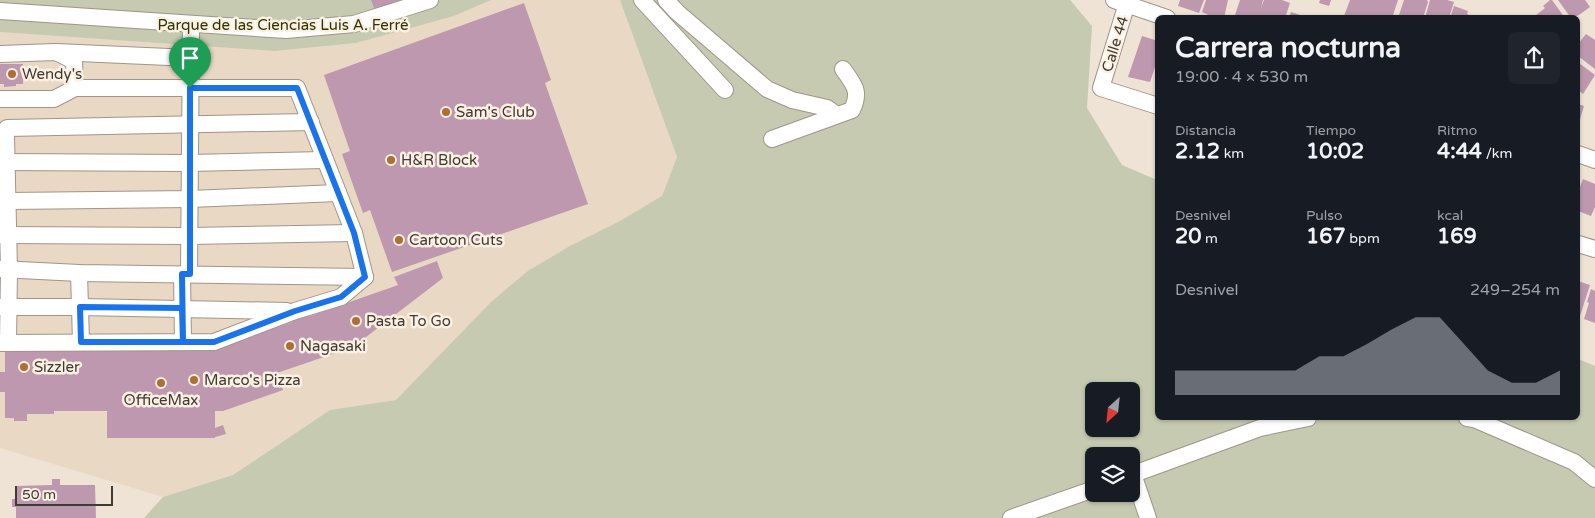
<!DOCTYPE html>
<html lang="es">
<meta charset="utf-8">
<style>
body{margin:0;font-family:"Varela Round",sans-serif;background:#20242c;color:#f1f3f6;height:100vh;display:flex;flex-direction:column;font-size:19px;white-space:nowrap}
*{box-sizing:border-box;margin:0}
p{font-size:16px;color:#9ea1a6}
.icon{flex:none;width:28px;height:28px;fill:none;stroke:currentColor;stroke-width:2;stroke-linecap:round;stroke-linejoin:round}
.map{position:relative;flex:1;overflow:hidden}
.drawer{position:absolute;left:1155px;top:15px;width:425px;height:405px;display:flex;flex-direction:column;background:#171b24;border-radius:8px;box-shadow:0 1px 4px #0004}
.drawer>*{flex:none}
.needle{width:32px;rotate:207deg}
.controls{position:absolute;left:1085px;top:382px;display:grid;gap:10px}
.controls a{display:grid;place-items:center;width:55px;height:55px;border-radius:8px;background:#171b24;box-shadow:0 1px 4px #0004;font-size:25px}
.scale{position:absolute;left:15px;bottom:12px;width:98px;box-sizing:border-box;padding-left:5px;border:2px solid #3e3a34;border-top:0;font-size:14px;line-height:18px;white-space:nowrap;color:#3e3a34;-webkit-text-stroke:4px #fcf0e2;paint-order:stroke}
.pin{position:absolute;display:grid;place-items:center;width:42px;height:42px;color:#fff;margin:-51px -21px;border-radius:50% 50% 50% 0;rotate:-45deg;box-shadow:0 0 5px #0007}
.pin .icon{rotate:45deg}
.round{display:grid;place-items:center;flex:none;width:52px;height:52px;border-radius:8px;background:#20242c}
.headline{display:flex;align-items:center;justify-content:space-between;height:85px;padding:0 20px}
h1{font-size:28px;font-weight:700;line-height:38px}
.metrics{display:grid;grid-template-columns:repeat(3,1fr);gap:8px;height:85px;padding:5px 20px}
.metrics div{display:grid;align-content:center}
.metrics b{font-size:21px;font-weight:700}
.metrics small{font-size:14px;font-weight:400}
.metrics p{font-size:14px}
.chart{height:140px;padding:10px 20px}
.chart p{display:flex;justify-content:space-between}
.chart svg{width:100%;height:90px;margin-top:5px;fill:#8c9099;opacity:.7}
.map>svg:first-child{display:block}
.built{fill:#e9d8c4}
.green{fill:#c5cab0;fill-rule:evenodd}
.building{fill:#be98ae}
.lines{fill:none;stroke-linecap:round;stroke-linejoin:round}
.minor-casing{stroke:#a09588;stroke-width:18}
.minor{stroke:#fff;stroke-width:16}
.route-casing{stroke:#fff;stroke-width:10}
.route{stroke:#1a73e8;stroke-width:6}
.poi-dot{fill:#ad6f35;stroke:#fcf0e2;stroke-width:2}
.labels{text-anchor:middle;stroke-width:5;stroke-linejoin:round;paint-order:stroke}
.park-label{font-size:15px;fill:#2e3404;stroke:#fcf0e2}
.street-label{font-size:15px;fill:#3e3a34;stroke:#fcf0e2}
.poi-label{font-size:15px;fill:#3e3a34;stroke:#fcf0e2;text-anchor:start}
</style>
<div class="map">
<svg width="1595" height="518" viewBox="0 0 1595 518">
<rect width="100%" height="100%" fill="#efe3d5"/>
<!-- built -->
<polygon class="built" points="491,0 620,0 677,157 662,196 491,302 396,400 330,410 233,475 163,497 0,448 0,32 275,51 356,43 454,16"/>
<!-- green -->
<g class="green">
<polygon points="0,0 491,0 454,16 356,43 275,51 0,32"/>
<path d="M620 0H1070L1092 26 1087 108 1122 165 1157 180 1158 418H1578V359L1595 366V518H144L163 497 233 475 330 410 396 400 491 302 528 271 570 246 620 221 662 196 677 157ZM1094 391H1131V429H1094ZM1094 456H1131V494H1094Z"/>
</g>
<!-- building -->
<g class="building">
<polygon points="371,0 404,0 376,13"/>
<polygon points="1180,0 1204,0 1199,13 1178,6"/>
<polygon points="1206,0 1228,0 1224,18 1215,18 1202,12"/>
<polygon points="1240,0 1263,0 1261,8 1264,0 1282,0 1290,3 1285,18 1234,18"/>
<polygon points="1320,0 1331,0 1329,6 1319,3"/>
<polygon points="1350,0 1398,0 1392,18 1376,18 1369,15 1368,18 1348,18 1344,16"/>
<polygon points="1404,0 1427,0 1428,2 1423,18 1398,18"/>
<polygon points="1430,0 1447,0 1454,2 1449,18 1425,18"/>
<polygon points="1550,0 1552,0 1565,18 1536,18 1535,16 1545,8 1543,6"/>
<polygon points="1558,0 1585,0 1590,7 1579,15 1571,18"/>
<polygon points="524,3 551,80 545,83 588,204 392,272 370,210 363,213 342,154 350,151 324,75"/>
<polygon points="1454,6 1468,11 1467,14 1476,18 1450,18"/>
<polygon points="1291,12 1306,17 1306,18 1289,18"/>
<polygon points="1586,34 1595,40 1595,69 1578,56 1578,44"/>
<polygon points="1142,36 1158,41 1158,58 1150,82 1128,77"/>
<polygon points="1578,58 1580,60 1579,63 1595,75 1583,94 1578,90"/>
<polygon points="0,64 23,64 23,84 16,84 16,86 4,87 4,84 0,84"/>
<polygon points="1578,104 1584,106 1578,126"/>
<polygon points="1583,179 1595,184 1595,207 1591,216 1578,211 1578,192"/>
<polygon points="437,261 443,278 353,347 277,373 283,390 223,411 215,411 215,428 223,425 226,434 215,437 215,438 107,438 107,411 54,411 54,414 27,414 27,421 14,421 14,418 5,418 5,392 0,392 0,372 5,372 5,349 214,349 292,322 290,316 308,310 310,316 398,285 394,277"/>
<polygon points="1578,281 1590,285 1580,316 1578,316"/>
<polygon points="1591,289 1595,291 1595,323 1584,319 1589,303 1587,302"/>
<polygon points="52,479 60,479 60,485 95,485 96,518 16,518 16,507 12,507 12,499 16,499 16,486 52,485"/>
</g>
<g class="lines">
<!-- minor casing -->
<g class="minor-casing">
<g id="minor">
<polyline points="642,0 725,90"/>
<polyline points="666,0 677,12 767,89 792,100 827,108 837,115"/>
<polyline points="1114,0 1167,18"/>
<polyline points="1128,0 1101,88 1158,106"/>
<polyline points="0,11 286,30 354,24 430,0"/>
<polyline points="56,52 191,58"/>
<polyline points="0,54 56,52 74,61 75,88"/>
<polyline points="0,99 54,99 75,88 297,88 354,233 365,277"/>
<polyline points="7,128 311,122"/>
<polyline points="6,137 9,270 8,343"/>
<path d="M772 139 852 110C861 91 854 85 843 69"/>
<polyline points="1578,154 1595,160"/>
<polyline points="0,162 190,163 325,160"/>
<polyline points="8,201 190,199 338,193"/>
<polyline points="0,235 190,236 354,233"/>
<polyline points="1578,244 1595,249"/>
<polyline points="0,269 79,273 365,277"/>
<polyline points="182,274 183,342"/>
<polyline points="189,274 191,25"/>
<polyline points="0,307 80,307 79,273"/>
<polyline points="81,342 80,307 287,311"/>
<polyline points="0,343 214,342 295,311 341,297 365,277"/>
<polyline points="1467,418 1474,419 1574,462 1595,479"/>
<polyline points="1133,474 1148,518"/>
<polyline points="1131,475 1260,428 1308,418"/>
<polyline points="1011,518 1094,489"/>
</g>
</g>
<!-- minor -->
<use href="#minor" class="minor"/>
</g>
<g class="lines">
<!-- route casing -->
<g class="route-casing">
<polyline id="route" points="190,88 190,274 182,274 183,342 81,342 80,307 182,308 183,342 214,342 295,311 341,297 365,277 354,233 297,88 190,88"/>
</g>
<!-- route -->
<use href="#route" class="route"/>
</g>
<!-- markers -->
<g class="poi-dot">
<circle cx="12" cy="74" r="5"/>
<circle cx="446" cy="112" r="5"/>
<circle cx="391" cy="160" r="5"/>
<circle cx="399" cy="240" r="5"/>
<circle cx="356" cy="321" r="5"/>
<circle cx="290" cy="346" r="5"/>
<circle cx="24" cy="367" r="5"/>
<circle cx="194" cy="380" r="5"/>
<circle cx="161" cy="383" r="5"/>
</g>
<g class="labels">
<!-- park labels -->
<g class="park-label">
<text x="283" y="30">Parque de las Ciencias Luis A. Ferré</text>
</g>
<!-- street labels -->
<g class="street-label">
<text transform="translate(1115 44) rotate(-73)" y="5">Calle 44</text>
</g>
<!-- poi labels -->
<g class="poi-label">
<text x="22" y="79">Wendy's</text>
<text x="456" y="117">Sam's Club</text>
<text x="401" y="165">H&amp;R Block</text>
<text x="409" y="245">Cartoon Cuts</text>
<text x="366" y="326">Pasta To Go</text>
<text x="300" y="351">Nagasaki</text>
<text x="34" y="372">Sizzler</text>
<text x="204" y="385">Marco's Pizza</text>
<text x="161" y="405" text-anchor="middle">OfficeMax</text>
</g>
</g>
</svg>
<div class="controls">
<a><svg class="needle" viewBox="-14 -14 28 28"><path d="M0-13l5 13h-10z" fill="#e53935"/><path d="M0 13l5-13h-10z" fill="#9ea1a6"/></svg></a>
<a><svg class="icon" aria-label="layers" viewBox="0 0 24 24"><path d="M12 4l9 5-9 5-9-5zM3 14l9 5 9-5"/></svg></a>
</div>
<div class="scale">50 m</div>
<div class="pin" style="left:190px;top:88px;background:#1e9e55"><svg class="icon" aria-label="arrive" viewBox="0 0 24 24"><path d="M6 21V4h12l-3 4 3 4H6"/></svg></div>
<section class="drawer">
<div class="headline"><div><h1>Carrera nocturna</h1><p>19:00 · 4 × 530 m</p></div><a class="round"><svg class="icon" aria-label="share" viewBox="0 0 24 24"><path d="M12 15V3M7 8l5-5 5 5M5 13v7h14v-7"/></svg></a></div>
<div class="metrics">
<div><p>Distancia</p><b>2.12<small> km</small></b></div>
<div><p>Tiempo</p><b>10:02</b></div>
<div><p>Ritmo</p><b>4:44<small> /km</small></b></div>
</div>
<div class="metrics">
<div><p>Desnivel</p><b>20<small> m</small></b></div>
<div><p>Pulso</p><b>167<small> bpm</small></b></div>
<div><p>kcal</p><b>169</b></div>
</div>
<div class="chart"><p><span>Desnivel</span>249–254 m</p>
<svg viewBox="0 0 160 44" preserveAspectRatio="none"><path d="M0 44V32L10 32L20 32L30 32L40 32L50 32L60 25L70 25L80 19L90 12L100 6L110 6L120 19L130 32L140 38L150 38L160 32V44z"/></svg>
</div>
</section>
</div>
